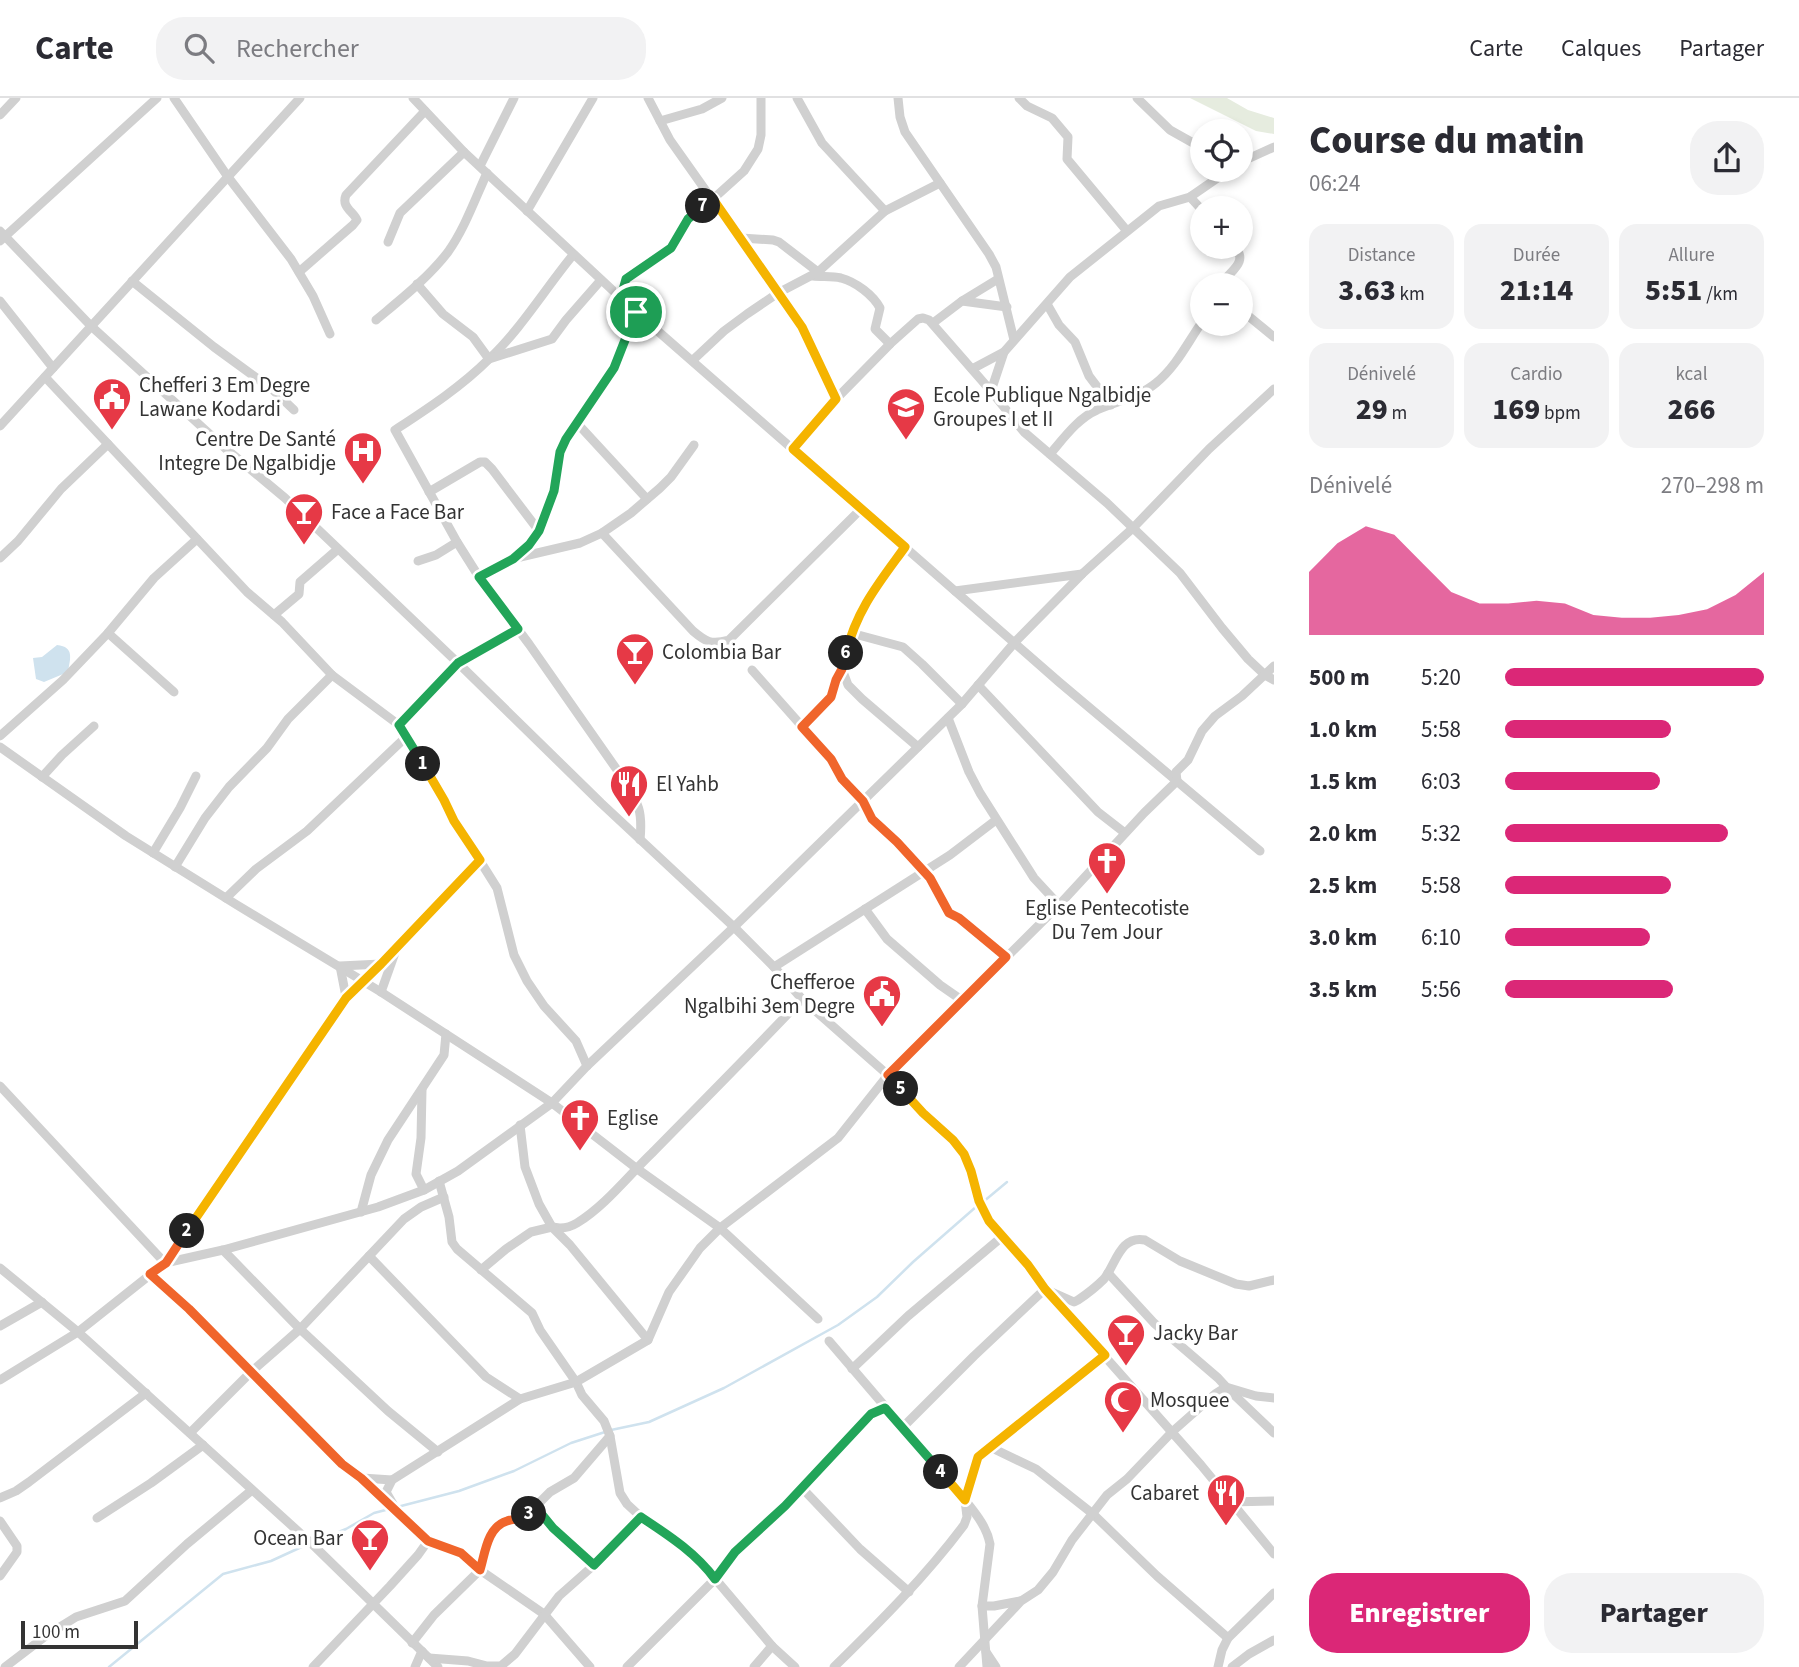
<!DOCTYPE html>
<html lang="fr">
<meta charset="utf-8">
<style>
body{margin:0;font-family:"Source Sans 3",sans-serif;background:#f2f2f3;color:#2b2b33;height:100vh;display:flex;flex-direction:column;font-size:26px;white-space:nowrap}
*{box-sizing:border-box;margin:0}
p{font-size:23px;color:#7c7c81}
.icon{flex:none;width:38px;height:38px;fill:none;stroke:currentColor;stroke-width:2;stroke-linecap:round;stroke-linejoin:round}
.map{position:relative;flex:1;overflow:hidden}
.details{display:flex;flex-direction:column;background:#fff;width:525px}
.details>*{flex:none}
.controls{position:absolute;left:1190px;top:21px;display:grid;gap:14px}
.controls a{display:grid;place-items:center;width:63px;height:63px;border-radius:50%;background:#fff;box-shadow:0 4px 10px #0003;font-size:35px}
.scale{position:absolute;left:21px;bottom:18px;width:117px;box-sizing:border-box;padding-left:7px;border:4px solid #333;border-top:0;font-size:19px;line-height:24px;white-space:nowrap;color:#333;-webkit-text-stroke:5px #fff;paint-order:stroke}
.pin{position:absolute;display:grid;place-items:center;width:60px;height:60px;color:#fff;margin:-30px;border:4px solid #fff;border-radius:50%;box-shadow:0 2px 7px #0007}
.km{position:absolute;width:35px;height:35px;margin:-18px;border-radius:50%;background:#222;color:#fff;font-size:19px;line-height:35px;text-align:center}
.round{display:grid;place-items:center;flex:none;width:74px;height:74px;border-radius:28px;background:#f2f2f3}
.overview{display:flex;align-items:center;justify-content:space-between;height:119px;padding:0 35px}
h1{font-size:38px;font-weight:800;line-height:52px}
.stats{display:grid;grid-template-columns:repeat(3,1fr);gap:10px;height:119px;padding:7px 35px}
.stats div{display:grid;align-content:center;border-radius:18px;background:#f2f2f3;text-align:center}
.stats b{font-size:30px;font-weight:800}
.stats small{font-size:19px;font-weight:400}
.stats p{font-size:19px}
.chart{height:196px;padding:14px 35px}
.chart p{display:flex;justify-content:space-between}
.chart svg{width:100%;height:126px;margin-top:7px;fill:#db2777;opacity:.7}
.button{display:flex;gap:14px;margin-top:auto;padding:14px 35px}
.button a{flex:1;height:80px;border-radius:28px;background:#db2777;color:#fff;font-size:28px;font-weight:800;line-height:80px;text-align:center}
.button a+a{background:#f2f2f3;color:#2b2b33}
ul{padding:0 35px;list-style:none;font-size:23px}
li{display:grid;grid-template-columns:112px 84px 1fr;align-items:center;height:52px}
li i{height:18px;border-radius:9px;background:#db2777}
header{display:flex;align-items:center;gap:42px;box-sizing:border-box;height:98px;padding:0 35px;background:#fff;border-bottom:2px solid #e1e1e2}
header strong{font-size:33px}
nav{display:flex;gap:38px;margin-inline-start:auto;font-size:24px}
.search{width:490px;height:63px;background:#f2f2f3;display:flex;align-items:center;gap:18px;box-sizing:border-box;padding:0 24px;border-radius:28px;color:#7c7c81;font-size:26px}
main{display:flex;flex:1;min-height:0}
.map>svg:first-child{display:block}
.green{fill:#e6ecdf}
.water{fill:#cfe2ee}
.lines{fill:none;stroke-linecap:round;stroke-linejoin:round}
.stream{stroke:#cfe2ee;stroke-width:2.5}
.minor{stroke:#d0d0d0;stroke-width:9}
.split-1-casing{stroke:#fff;stroke-width:14}
.split-2-casing{stroke:#fff;stroke-width:14}
.split-3-casing{stroke:#fff;stroke-width:14}
.split-4-casing{stroke:#fff;stroke-width:14}
.split-5-casing{stroke:#fff;stroke-width:14}
.split-6-casing{stroke:#fff;stroke-width:14}
.split-7-casing{stroke:#fff;stroke-width:14}
.split-8-casing{stroke:#fff;stroke-width:14}
.split-1{stroke:#22a559;stroke-width:9}
.split-2{stroke:#f5b400;stroke-width:9}
.split-3{stroke:#f0652b;stroke-width:9}
.split-4{stroke:#22a559;stroke-width:9}
.split-5{stroke:#f5b400;stroke-width:9}
.split-6{stroke:#f0652b;stroke-width:9}
.split-7{stroke:#f5b400;stroke-width:9}
.split-8{stroke:#22a559;stroke-width:9}
.labels{text-anchor:middle;stroke-width:7;stroke-linejoin:round;paint-order:stroke}
.poi-label{font-size:21px;fill:#333;stroke:#fff;text-anchor:start}
</style>
<header>
<strong>Carte</strong>
<div class="search"><svg class="icon" aria-label="search" viewBox="0 0 24 24"><circle cx="10" cy="10" r="6"/><path d="M15 15l6 6"/></svg>Rechercher</div>
<nav><a>Carte</a><a>Calques</a><a>Partager</a></nav>
</header>
<main>
<div class="map">
<svg width="1274" height="1569" viewBox="0 0 1274 1569">
<rect width="100%" height="100%" fill="#fff"/>
<!-- green -->
<polygon class="green" points="1190,0 1227,0 1248,12 1274,20 1274,36 1256,33"/>
<!-- water -->
<path class="water" d="M57 547C75 549 70 561 68 574L44 584 36 581 33 560 42 559Z"/>
<g class="lines">
<!-- stream -->
<g class="stream">
<polyline points="983,1104 1007,1084"/>
<polyline points="611,1332 649,1324 724,1290 838,1227 877,1199 913,1164 977,1108"/>
<polyline points="314,1444 346,1431 374,1415 459,1393 514,1373 571,1345 605,1334"/>
<polyline points="109,1569 223,1476 271,1463 308,1446"/>
</g>
<!-- minor -->
<g class="minor">
<polyline points="174,0 228,79 291,161 313,198 330,236"/>
<polyline points="413,0 464,54 636,214 1059,584 1260,753"/>
<polyline points="648,0 670,42 791,213 808,240 836,301"/>
<polyline points="797,0 822,45 885,113"/>
<polyline points="898,0 900,19 905,34 989,156 996,169 1014,242"/>
<polyline points="1019,0 1027,8 1052,20 1068,39 1067,61 1127,133"/>
<polyline points="1137,0 1170,32 1202,50"/>
<polyline points="0,17 16,0"/>
<polyline points="660,23 702,11 722,0"/>
<polyline points="1241,64 1274,49"/>
<polyline points="480,68 514,0"/>
<polyline points="1190,99 1202,112"/>
<polyline points="527,113 593,0"/>
<polyline points="0,133 91,228 225,350 285,400 458,565 601,705 734,829 774,869 802,901 888,977 923,1015 952,1042 964,1057 971,1073 979,1103 989,1123 1028,1167 1045,1191 1201,1367 1274,1456"/>
<polyline points="741,140 773,142 779,144 818,174"/>
<polyline points="0,143 157,0"/>
<polyline points="388,144 400,115 464,54"/>
<path d="M573 157C545 191 521 231 489 261 461 289 427 311 395 332L457 444 479 479 529 546 622 679C638 705 643 711 640 742"/>
<path d="M299 174 353 127 357 122C353 113 341 109 346 97L425 13"/>
<path d="M813 178C822 179 832 178 841 180 856 184 873 197 880 210L875 231 890 246"/>
<polyline points="132,183 214,249 273,292 294,312"/>
<polyline points="417,186 443,216 473,239 489,261 552,241 566,222 601,182"/>
<path d="M1221 187C1229 173 1249 165 1235 149"/>
<polyline points="620,199 626,181 671,150 692,116 713,101 744,73 758,51 761,37 761,0"/>
<polyline points="0,203 53,270"/>
<polyline points="962,203 1007,209"/>
<polyline points="1047,206 1059,227 1075,244 1089,278 1111,307"/>
<polyline points="1241,212 1274,239"/>
<path d="M376 222C401 201 428 180 448 154 465 130 475 101 487 75"/>
<polyline points="933,225 962,203 998,181"/>
<polyline points="693,262 724,233 747,216 778,195 818,174 885,113 940,85"/>
<polyline points="972,271 1004,254 1070,179 1159,108 1190,99 1229,72"/>
<polyline points="45,279 247,494 282,524 332,577 399,627 458,565 518,531"/>
<polyline points="991,293 1004,254"/>
<polyline points="576,324 647,401"/>
<polyline points="0,328 300,0"/>
<polyline points="793,351 836,301 890,246 918,221 923,220 929,222 991,293 1024,334 1107,405 1180,475 1222,530 1248,561 1265,577 1274,582"/>
<path d="M1050 356C1063 341 1078 320 1097 312 1117 303 1139 299 1156 285 1176 269 1188 244 1202 224"/>
<polyline points="429,394 480,364 485,364 492,371 539,433"/>
<path d="M602 435 693 533C706 544 711 547 729 542L861 411"/>
<polyline points="0,460 18,443 61,391 108,346"/>
<polyline points="516,460 580,445 602,435 631,415 660,390 671,379 694,347"/>
<polyline points="418,463 436,457 457,444"/>
<polyline points="479,479 513,461 529,447 539,433 554,393 560,354 566,340 614,270 636,214"/>
<polyline points="955,493 1082,476"/>
<polyline points="274,517 299,496 300,484 338,451"/>
<polyline points="108,535 174,594"/>
<polyline points="851,535 903,549 922,566 962,606"/>
<polyline points="842,571 848,587 862,601 918,649"/>
<polyline points="752,572 831,661 842,681 863,703 872,721 897,744 930,780 949,815 959,820 1006,859"/>
<polyline points="978,587 1098,714 1125,735"/>
<polyline points="948,620 969,674 980,695 1034,780 1059,807"/>
<polyline points="399,627 445,702 455,723 497,790 514,857 527,883 544,908 576,943 587,968"/>
<polyline points="802,629 831,599 836,582 842,571 851,535 857,519 867,502 905,449"/>
<polyline points="0,638 63,582 108,535 154,480 197,441"/>
<polyline points="0,649 126,738 237,807 381,894 552,1005 636,1070 720,1130 818,1221"/>
<polyline points="42,679 62,657 94,628"/>
<polyline points="153,755 180,710 196,678"/>
<polyline points="175,769 205,720 229,689 267,650 288,621 332,577"/>
<polyline points="226,800 256,771 307,733 406,639"/>
<polyline points="865,811 887,841 940,887 963,903"/>
<polyline points="774,869 950,757 996,722"/>
<polyline points="381,894 396,852"/>
<polyline points="346,899 381,866 479,762"/>
<polyline points="0,988 165,1165 346,899 340,868 381,866"/>
<polyline points="422,992 421,1040 416,1076 424,1092"/>
<polyline points="439,1083 449,1119 452,1144 457,1151 532,1215 540,1232 576,1284 582,1297 604,1323 610,1338 620,1395 627,1406 641,1419 683,1448 701,1464 772,1548 795,1569"/>
<polyline points="361,1114 371,1077 388,1042 444,957 446,936"/>
<path d="M552 1129C561 1131 569 1130 577 1125 605 1108 629 1077 652 1055 702 1004 753 953 802 901"/>
<polyline points="553,1130 570,1147 648,1242"/>
<polyline points="223,1152 300,1231 388,1313 438,1354"/>
<polyline points="369,1158 486,1279 520,1301"/>
<polyline points="0,1170 78,1234 311,1445 438,1569"/>
<polyline points="481,1172 506,1151 531,1134 552,1129 539,1106 525,1069 520,1027"/>
<polyline points="1108,1175 1154,1225 1218,1280 1229,1292 1274,1335"/>
<polyline points="151,1176 189,1211 342,1366 361,1380 420,1436 428,1443 461,1455 480,1472 544,1516 590,1569"/>
<polyline points="0,1228 42,1204"/>
<path d="M829 1243 965 1402C976 1416 987 1429 990 1446L982 1508 987 1569"/>
<polyline points="852,1271 908,1218 1003,1138"/>
<polyline points="0,1282 78,1234 165,1165 223,1152 378,1109 424,1092 458,1073 552,1005 587,968 734,829 962,606 1015,544 1082,476 1133,430 1209,351 1274,291"/>
<path d="M902 1330 974 1258 1045 1191 1074 1204 1078 1202C1087 1196 1096 1189 1104 1181 1116 1166 1120 1137 1145 1142L1180 1163 1236 1186 1249 1188 1274 1182"/>
<polyline points="190,1335 251,1274 300,1231 404,1121 421,1109 444,1099"/>
<polyline points="990,1349 1036,1371 1093,1416 1157,1478 1228,1540"/>
<polyline points="362,1380 392,1382"/>
<polyline points="802,1390 860,1451 909,1494"/>
<polyline points="0,1400 16,1393 29,1384 146,1295"/>
<polyline points="1230,1404 1274,1403"/>
<polyline points="391,1408 393,1406 386,1394 392,1382 520,1301 576,1284 648,1242 669,1194 700,1150 720,1130 838,1040 888,977 1059,807 1144,715 1177,683 1176,674 1188,662 1202,633 1215,618 1242,598 1274,568"/>
<polyline points="535,1408 553,1430 594,1467"/>
<polyline points="97,1420 151,1385 203,1347"/>
<polyline points="0,1423 17,1448 17,1454 0,1478"/>
<polyline points="982,1508 994,1508 1020,1503"/>
<polyline points="412,1545 434,1517 480,1472 488,1443 493,1434 504,1424 519,1422 528,1416 550,1394 574,1380 610,1338"/>
<polyline points="986,1554 996,1569"/>
<polyline points="429,1560 468,1563 487,1568 501,1568 515,1556 559,1498 594,1467 641,1419"/>
<polyline points="5,1569 47,1537 76,1519 125,1503 187,1446 252,1392"/>
<polyline points="313,1569 390,1488 418,1457 428,1443"/>
<polyline points="415,1569 422,1553"/>
<polyline points="627,1569 715,1481 735,1454 785,1408 871,1316 885,1310"/>
<polyline points="754,1569 772,1548"/>
<path d="M834 1569C880 1524 925 1479 964 1427L967 1419 965 1402 978 1359 1105 1257"/>
<polyline points="959,1569 1021,1503 1038,1492 1053,1474 1072,1442 1107,1397 1127,1381 1172,1334 1215,1296 1226,1289 1256,1298 1274,1300"/>
<polyline points="1218,1569 1222,1552 1228,1540 1274,1495"/>
<polyline points="1232,1569 1249,1556 1274,1542"/>
</g>
</g>
<g class="lines">
<!-- split-1 casing -->
<g class="split-1-casing">
<polyline id="split-1" points="423,666 399,627 458,565 518,531 479,479 513,461 529,447 539,433 554,393 560,354 566,341 614,270 636,214"/>
</g>
<!-- split-2 casing -->
<g class="split-2-casing">
<polyline id="split-2" points="187,1133 346,900 381,866 480,762 454,723 444,702 423,666"/>
</g>
<!-- split-3 casing -->
<g class="split-3-casing">
<path id="split-3" d="M187 1133 166 1165 150 1176 189 1211 342 1366 361 1380 428 1443 461 1455 480 1472C485 1456 487 1429 507 1423 516 1420 520 1422 529 1416"/>
</g>
<!-- split-4 casing -->
<g class="split-4-casing">
<path id="split-4" d="M529 1416 535 1408 553 1430 594 1467 641 1419C668 1437 695 1454 715 1481L735 1454 785 1408 871 1316 885 1310 941 1374"/>
</g>
<!-- split-5 casing -->
<g class="split-5-casing">
<polyline id="split-5" points="901,991 923,1015 953,1042 964,1056 971,1073 979,1103 989,1123 1028,1167 1045,1191 1105,1257 978,1359 965,1402 941,1374"/>
</g>
<!-- split-6 casing -->
<g class="split-6-casing">
<polyline id="split-6" points="846,555 842,571 836,582 831,599 802,629 831,661 842,681 863,703 872,721 897,744 930,780 949,815 959,820 1006,859 888,977 901,991"/>
</g>
<!-- split-7 casing -->
<g class="split-7-casing">
<path id="split-7" d="M703 108 713 101 802 229 836 301 793 351 905 449C879 485 857 511 846 555"/>
</g>
<!-- split-8 casing -->
<g class="split-8-casing">
<polyline id="split-8" points="636,214 621,199 626,181 671,150 688,121 703,108"/>
</g>
<!-- split-1 -->
<use href="#split-1" class="split-1"/>
<!-- split-2 -->
<use href="#split-2" class="split-2"/>
<!-- split-3 -->
<use href="#split-3" class="split-3"/>
<!-- split-4 -->
<use href="#split-4" class="split-4"/>
<!-- split-5 -->
<use href="#split-5" class="split-5"/>
<!-- split-6 -->
<use href="#split-6" class="split-6"/>
<!-- split-7 -->
<use href="#split-7" class="split-7"/>
<!-- split-8 -->
<use href="#split-8" class="split-8"/>
</g>
<!-- icons -->
<defs>
<g id="civic-pin" transform="scale(2.0125)"><path d="M0 17L-7.5 6A9.5 9.5 0 1 1 7.5 6Z" fill="#e63946" stroke="#fff"/><path d="M-.6-6.5H3V-4.5H.6V-3L4-1V1h2V6H-6V1h2V-1L-.6-3ZM-1.2 2.5V6h2.4V2.5Z" fill="#fff"/></g>
<g id="school-pin" transform="scale(2.0125)"><path d="M0 17L-7.5 6A9.5 9.5 0 1 1 7.5 6Z" fill="#e63946" stroke="#fff"/><path d="M0-5L7-2L0 1L-7-2ZM-4 1L0 2.5L4 1V4Q0 6-4 4Z" fill="#fff"/></g>
<g id="hospital-pin" transform="scale(2.0125)"><path d="M0 17L-7.5 6A9.5 9.5 0 1 1 7.5 6Z" fill="#e63946" stroke="#fff"/><path d="M-5-5h3v3.5h4V-5h3V5h-3V1.5h-4V5h-3Z" fill="#fff"/></g>
<g id="bar-pin" transform="scale(2.0125)"><path d="M0 17L-7.5 6A9.5 9.5 0 1 1 7.5 6Z" fill="#e63946" stroke="#fff"/><path d="M-6-5H6L.8 .8V4.5H3.5V6h-7V4.5H-.8V.8Z" fill="#fff"/></g>
<g id="restaurant-pin" transform="scale(2.0125)"><path d="M0 17L-7.5 6A9.5 9.5 0 1 1 7.5 6Z" fill="#e63946" stroke="#fff"/><path d="M-5-6h1v4h1v-4h1v4h1v-4h1v5L-1.5 .5V6h-2V.5L-5-1ZM5-6V6H3V1.5H1.5Q1.5-4 5-6Z" fill="#fff"/></g>
<g id="church-pin" transform="scale(2.0125)"><path d="M0 17L-7.5 6A9.5 9.5 0 1 1 7.5 6Z" fill="#e63946" stroke="#fff"/><path d="M-1.2-6h2.4v3.5h3.3v2.4h-3.3V6h-2.4V-.1h-3.3v-2.4h3.3Z" fill="#fff"/></g>
<g id="mosque-pin" transform="scale(2.0125)"><path d="M0 17L-7.5 6A9.5 9.5 0 1 1 7.5 6Z" fill="#e63946" stroke="#fff"/><path d="M3.5-4.9A6 6 0 1 0 3.5 4.9A5 5 0 1 1 3.5-4.9Z" fill="#fff"/></g>
</defs>
<g fill-rule="evenodd">
<use href="#civic-pin" x="112" y="299"/>
<use href="#school-pin" x="906" y="309"/>
<use href="#hospital-pin" x="363" y="353"/>
<use href="#bar-pin" x="304" y="414"/>
<use href="#bar-pin" x="635" y="554"/>
<use href="#restaurant-pin" x="629" y="686"/>
<use href="#church-pin" x="1107" y="763"/>
<use href="#civic-pin" x="882" y="896"/>
<use href="#church-pin" x="580" y="1020"/>
<use href="#bar-pin" x="1126" y="1235"/>
<use href="#mosque-pin" x="1123" y="1302"/>
<use href="#restaurant-pin" x="1226" y="1395"/>
<use href="#bar-pin" x="370" y="1440"/>
</g>
<g class="labels">
<!-- poi labels -->
<g class="poi-label">
<text x="139" y="294">Chefferi 3 Em Degre<tspan x="139" dy="24">Lawane Kodardi</tspan></text>
<text x="933" y="304">Ecole Publique Ngalbidje<tspan x="933" dy="24">Groupes I et II</tspan></text>
<text x="336" y="348" text-anchor="end">Centre De Santé<tspan x="336" dy="24">Integre De Ngalbidje</tspan></text>
<text x="331" y="421">Face a Face Bar</text>
<text x="662" y="561">Colombia Bar</text>
<text x="656" y="693">El Yahb</text>
<text x="1107" y="817" text-anchor="middle">Eglise Pentecotiste<tspan x="1107" dy="24">Du 7em Jour</tspan></text>
<text x="855" y="891" text-anchor="end">Chefferoe<tspan x="855" dy="24">Ngalbihi 3em Degre</tspan></text>
<text x="607" y="1027">Eglise</text>
<text x="1153" y="1242">Jacky Bar</text>
<text x="1150" y="1309">Mosquee</text>
<text x="1199" y="1402" text-anchor="end">Cabaret</text>
<text x="343" y="1447" text-anchor="end">Ocean Bar</text>
</g>
</g>
</svg>
<div class="controls">
<a><svg class="icon" aria-label="locate" viewBox="0 0 24 24"><circle cx="12" cy="12" r="6"/><path d="M12 2v4M12 18v4M2 12h4M18 12h4"/></svg></a>
<a>+</a>
<a>−</a>
</div>
<div class="scale">100 m</div>
<div class="pin" style="left:636px;top:214px;background:#1e9e55"><svg class="icon" aria-label="arrive" viewBox="0 0 24 24"><path d="M6 21V4h12l-3 4 3 4H6"/></svg></div>
<b class="km" style="left:423px;top:666px">1</b>
<b class="km" style="left:187px;top:1133px">2</b>
<b class="km" style="left:529px;top:1416px">3</b>
<b class="km" style="left:941px;top:1374px">4</b>
<b class="km" style="left:901px;top:991px">5</b>
<b class="km" style="left:846px;top:555px">6</b>
<b class="km" style="left:703px;top:108px">7</b>
</div>
<section class="details">
<div class="overview"><div><h1>Course du matin</h1><p>06:24</p></div><a class="round"><svg class="icon" aria-label="share" viewBox="0 0 24 24"><path d="M12 15V3M7 8l5-5 5 5M5 13v7h14v-7"/></svg></a></div>
<div class="stats">
<div><p>Distance</p><b>3.63<small> km</small></b></div>
<div><p>Durée</p><b>21:14</b></div>
<div><p>Allure</p><b>5:51<small> /km</small></b></div>
</div>
<div class="stats">
<div><p>Dénivelé</p><b>29<small> m</small></b></div>
<div><p>Cardio</p><b>169<small> bpm</small></b></div>
<div><p>kcal</p><b>266</b></div>
</div>
<div class="chart"><p><span>Dénivelé</span>270–298 m</p>
<svg viewBox="0 0 160 44" preserveAspectRatio="none"><path d="M0 44V22L10 12L20 6L30 9L40 19L50 29L60 33L70 33L80 32L90 33L100 37L110 38L120 38L130 37L140 35L150 30L160 22V44z"/></svg>
</div>
<ul>
<li><b>500 m</b>5:20<i style="width:100%"></i></li>
<li><b>1.0 km</b>5:58<i style="width:64%"></i></li>
<li><b>1.5 km</b>6:03<i style="width:60%"></i></li>
<li><b>2.0 km</b>5:32<i style="width:86%"></i></li>
<li><b>2.5 km</b>5:58<i style="width:64%"></i></li>
<li><b>3.0 km</b>6:10<i style="width:56%"></i></li>
<li><b>3.5 km</b>5:56<i style="width:65%"></i></li>
</ul>
<div class="button"><a>Enregistrer</a><a>Partager</a></div>
</section>
</main>
